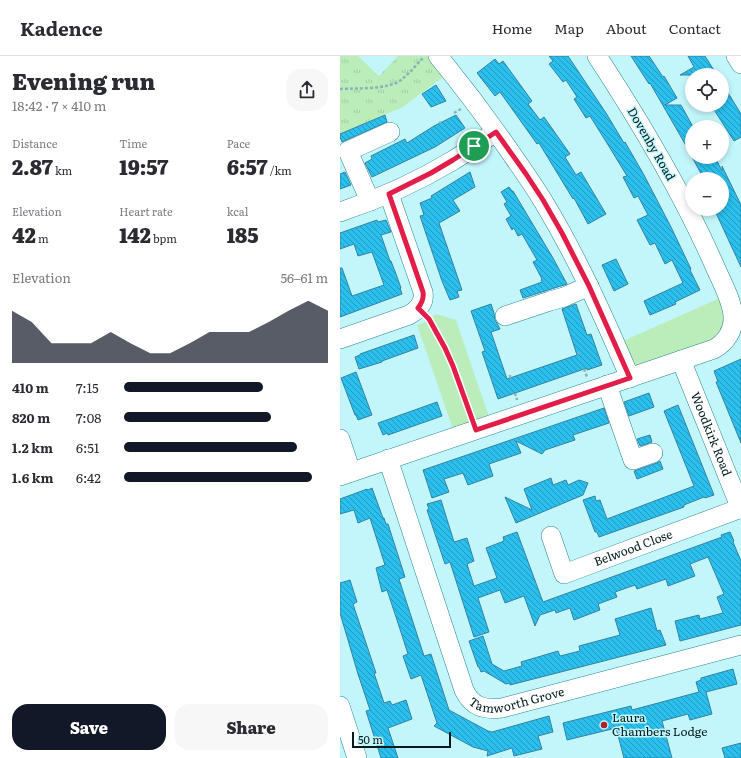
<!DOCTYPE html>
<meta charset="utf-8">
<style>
body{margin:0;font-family:Literata,serif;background:#f7f7f7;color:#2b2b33;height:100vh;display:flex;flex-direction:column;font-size:15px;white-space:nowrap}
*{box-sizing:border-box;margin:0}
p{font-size:13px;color:#7c7c81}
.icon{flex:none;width:22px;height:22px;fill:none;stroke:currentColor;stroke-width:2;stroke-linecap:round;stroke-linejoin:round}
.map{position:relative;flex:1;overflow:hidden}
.side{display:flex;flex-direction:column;background:#fff;width:340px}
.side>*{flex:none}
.buttons{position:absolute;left:345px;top:12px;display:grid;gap:8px}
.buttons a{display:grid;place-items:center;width:44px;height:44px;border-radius:50%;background:#fff;box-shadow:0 2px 6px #0003;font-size:20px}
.scale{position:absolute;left:12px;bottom:10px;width:99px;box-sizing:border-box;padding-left:4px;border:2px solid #001b1e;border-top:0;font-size:11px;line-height:14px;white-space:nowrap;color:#001b1e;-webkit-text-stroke:3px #c3f6fb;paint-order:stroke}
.pin{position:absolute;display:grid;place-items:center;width:34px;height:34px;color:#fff;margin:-17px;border:2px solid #fff;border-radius:50%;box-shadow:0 1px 4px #0007}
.round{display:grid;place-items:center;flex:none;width:42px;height:42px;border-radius:16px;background:#f7f7f7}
.summary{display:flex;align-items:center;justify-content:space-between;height:68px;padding:0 12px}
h1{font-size:22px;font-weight:800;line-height:30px}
.stats{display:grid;grid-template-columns:repeat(3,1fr);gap:6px;height:68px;padding:4px 12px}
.stats div{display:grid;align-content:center}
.stats b{font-size:20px;font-weight:800}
.stats small{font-size:11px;font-weight:400}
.stats p{font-size:11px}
.chart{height:112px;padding:8px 12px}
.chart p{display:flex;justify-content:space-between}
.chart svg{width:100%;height:72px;margin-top:4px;fill:#111827;opacity:.7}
.button{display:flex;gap:8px;margin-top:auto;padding:8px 12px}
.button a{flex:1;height:46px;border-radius:16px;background:#111827;color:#fff;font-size:16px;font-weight:800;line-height:46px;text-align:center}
.button a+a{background:#f7f7f7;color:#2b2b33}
ul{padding:0 12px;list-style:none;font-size:13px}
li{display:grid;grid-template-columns:64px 48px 1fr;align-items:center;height:30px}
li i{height:10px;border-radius:5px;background:#111827}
header{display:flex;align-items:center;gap:24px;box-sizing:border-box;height:56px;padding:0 20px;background:#fff;border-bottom:1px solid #e1e1e2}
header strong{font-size:19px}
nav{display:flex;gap:22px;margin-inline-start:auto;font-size:14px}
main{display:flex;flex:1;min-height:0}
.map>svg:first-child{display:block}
.grass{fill:#bbedbb}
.park{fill:url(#park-tufts)}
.building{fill:url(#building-back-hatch);stroke:#35839e}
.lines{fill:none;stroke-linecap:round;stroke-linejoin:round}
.minor-casing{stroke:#26868f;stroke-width:20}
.path{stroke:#88b3b8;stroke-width:2.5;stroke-dasharray:3 2;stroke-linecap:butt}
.minor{stroke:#fff;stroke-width:19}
.route-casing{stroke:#fff;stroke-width:8}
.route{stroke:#e11d48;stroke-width:5}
.poi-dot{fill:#b11f27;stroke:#c3f6fb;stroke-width:1.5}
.labels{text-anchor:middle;stroke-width:3;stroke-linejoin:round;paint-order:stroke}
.street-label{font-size:12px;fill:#001b1e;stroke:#c3f6fb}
.poi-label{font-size:12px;fill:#001b1e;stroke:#c3f6fb;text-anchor:start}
</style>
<header>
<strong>Kadence</strong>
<nav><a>Home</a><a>Map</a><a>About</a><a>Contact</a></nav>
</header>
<main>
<section class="side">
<div class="summary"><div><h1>Evening run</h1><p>18:42 · 7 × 410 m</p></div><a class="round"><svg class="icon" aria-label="share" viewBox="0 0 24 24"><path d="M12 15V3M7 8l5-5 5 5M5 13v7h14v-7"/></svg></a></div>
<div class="stats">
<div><p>Distance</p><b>2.87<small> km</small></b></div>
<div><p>Time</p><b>19:57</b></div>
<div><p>Pace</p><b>6:57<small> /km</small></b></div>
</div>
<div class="stats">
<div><p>Elevation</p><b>42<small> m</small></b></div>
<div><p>Heart rate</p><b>142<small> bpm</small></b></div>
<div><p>kcal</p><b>185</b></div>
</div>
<div class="chart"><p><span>Elevation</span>56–61 m</p>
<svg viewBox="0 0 160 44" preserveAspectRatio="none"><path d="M0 44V12L10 19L20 32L30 32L40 32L50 25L60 32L70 38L80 38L90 32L100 25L110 25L120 25L130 19L140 12L150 6L160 12V44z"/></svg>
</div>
<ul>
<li><b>410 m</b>7:15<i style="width:68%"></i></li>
<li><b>820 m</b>7:08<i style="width:72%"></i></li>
<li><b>1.2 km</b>6:51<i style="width:85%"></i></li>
<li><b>1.6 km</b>6:42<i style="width:92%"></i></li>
</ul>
<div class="button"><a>Save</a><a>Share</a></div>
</section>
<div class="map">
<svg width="401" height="702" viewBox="0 0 401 702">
<defs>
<pattern id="park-tufts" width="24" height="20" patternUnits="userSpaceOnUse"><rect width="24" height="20" fill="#bbedbb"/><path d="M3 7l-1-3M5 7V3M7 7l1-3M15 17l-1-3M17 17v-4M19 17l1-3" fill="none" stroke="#9fcba0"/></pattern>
<pattern id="building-back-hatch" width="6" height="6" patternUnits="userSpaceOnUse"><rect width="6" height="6" fill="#2abfed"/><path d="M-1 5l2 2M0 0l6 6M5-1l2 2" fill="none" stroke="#229abf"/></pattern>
</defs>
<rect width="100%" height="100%" fill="#c3f6fb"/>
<!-- grass -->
<g class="grass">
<path d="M380 242C384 260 386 268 375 284L296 310 293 308 283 285Z"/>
<polygon points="96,258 116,264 150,364 114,376 77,269 85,266"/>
</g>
<!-- park -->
<polygon class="park" points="0,0 18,0 39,20 58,0 87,0 103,21 63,51 0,78"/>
<!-- building -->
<g class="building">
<polygon points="209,0 228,0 266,57 284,87 285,86 304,119 332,173 351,213 350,214 360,234 335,246 336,248 310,259 304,245 343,227 332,204 325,208 315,187 310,189 297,164 308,159 298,140 294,142 283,121 287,120 270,92 250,60 246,62 234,43 237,41 226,24 223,26 209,8 213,5"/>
<polygon points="291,0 309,0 323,21 324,20 337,42 325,49 341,49 352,69 352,100 310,27 309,28"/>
<polygon points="348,0 365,0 377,19 340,19 354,11"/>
<polygon points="155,3 159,8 163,5 192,45 188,48 200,64 204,61 230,98 225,101 236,119 241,116 266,158 248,168 234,142 233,143 199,87 197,88 160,36 155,40 137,17"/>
<polygon points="382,27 401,58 401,81 394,85 371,49 382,49"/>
<polygon points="96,29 106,45 91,51 82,38"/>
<polygon points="45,59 47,66 2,86 0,81 0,78"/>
<polygon points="116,59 125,72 95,91 32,121 25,107 32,103 31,100 65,83 67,87 94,70"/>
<polygon points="352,101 375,101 382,115 382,110 401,149 401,211 376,157 382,154 382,123 364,123"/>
<polygon points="5,116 11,129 0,133 0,118"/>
<polygon points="130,116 135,131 113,144 120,155 99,167 122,234 117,235 119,241 110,244 102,225 80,160 84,159 80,147 92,142 91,140"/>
<polygon points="169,131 172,135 173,135 213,202 227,228 183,242 180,234 202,226 201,224 202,223 193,206 197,204 182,178 178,180 174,172 172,174 166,163 171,160 164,148 167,146 161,136"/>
<polygon points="37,164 38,166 46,164 51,176 41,179 50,205 51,205 56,218 61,232 60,232 62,238 0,261 0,212 2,212 12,240 44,229 32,196 18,200 14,188 0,193 0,177"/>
<polygon points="276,203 288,228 274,235 262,209"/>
<polygon points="151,248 154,257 155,264 158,269 160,273 151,276 167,323 237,299 222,253 236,248 247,279 251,278 262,309 247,314 247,312 158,343 142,296 145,295 131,255"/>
<polygon points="74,279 78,292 42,305 42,306 19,313 15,301 20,299 20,298"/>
<polygon points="401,303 401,387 376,326 378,326 374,315"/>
<polygon points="16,316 32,359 18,364 16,359 15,359 1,322"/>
<polygon points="309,337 314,351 289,360 284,346"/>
<polygon points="97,346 102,360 48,379 47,377 43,379 38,367"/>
<polygon points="338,349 374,439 365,442 364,441 344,449 344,451 259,481 257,476 255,476 243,444 255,440 256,445 260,444 267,463 354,430 324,355"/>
<polygon points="264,352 269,367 233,379 235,384 205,394 202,398 176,385 181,397 149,408 153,420 128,429 123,417 104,423 109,436 92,442 83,414"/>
<polygon points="310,379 312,386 300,390 297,383"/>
<polygon points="320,405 323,413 297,423 294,415 317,407"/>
<polygon points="211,422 213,429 226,424 228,429 239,424 248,427 243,439 176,467 165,441 192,454 184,433"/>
<polygon points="32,432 43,462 44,462 46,468 48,468 65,521 59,523 84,600 91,598 109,654 148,675 152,676 209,660 213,676 198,680 202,693 174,700 172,692 147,700 148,695 133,691 94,670 97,667 81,619 71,623 63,600 68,598 57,564 47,534 42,536 36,512 45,509 30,462 18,467 14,454 0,458 0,443 27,433 28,434"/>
<polygon points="101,444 114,486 127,482 134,505 127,508 134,530 157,522 146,492 164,485 163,481 177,476 203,546 382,481 381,479 390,476 394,485 393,486 401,505 401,569 340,585 335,565 359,559 360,563 383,557 377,541 384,538 368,501 350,508 355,520 328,530 326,523 297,533 295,529 275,536 277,541 258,548 260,554 234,564 230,552 216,557 215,554 200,559 195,570 184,540 165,547 160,534 138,542 149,576 134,581 110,506 105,508 87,454 89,453 87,448"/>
<polygon points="10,524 17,546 13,548 36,617 34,617 44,647 50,645 52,649 66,644 72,663 48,672 58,702 41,702 26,655 30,654 18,618 0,557 0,527"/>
<polygon points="311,552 317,575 320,574 326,589 170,629 170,627 166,628 144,615 141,616 139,611 138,611 129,585 143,580 152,608 164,615 182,610 181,606 218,595 220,600 240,595 239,590 280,579 275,563"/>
<polygon points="393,613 397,628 366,636 372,658 350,664 348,658 322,665 332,702 284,702 276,672 227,684 223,667 291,650 292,654 359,636 356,626 361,624 361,622"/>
<polygon points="401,687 401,702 385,702 382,692"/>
</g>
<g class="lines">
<!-- minor casing -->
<g class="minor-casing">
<g id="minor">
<path d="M98 0C121 28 143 57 164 87 177 106 191 125 203 145 237 201 264 261 290 322"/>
<polyline points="396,0 401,8"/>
<polyline points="30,145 8,95 50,76"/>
<path d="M0 156C39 143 77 126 112 105 127 96 141 86 155 76"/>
<polyline points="165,260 210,245 224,241 249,230"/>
<path d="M0 283 69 259C78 254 85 247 83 236L49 138"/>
<path id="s1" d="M341 304 401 453"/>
<polyline points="267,329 293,404 313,397"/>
<polyline points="0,383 11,416"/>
<path id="s2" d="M48 403 124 634C132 651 144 654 162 652L401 589"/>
<path d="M0 420 374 293C385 287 394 275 393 261 393 247 382 226 376 213 344 139 301 67 257 0"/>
<path id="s3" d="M211 480 224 518 401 452"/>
<polyline points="0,650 17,702"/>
</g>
</g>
<!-- path -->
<g class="path">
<path d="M0 33C16 32 48 34 61 24 69 18 76 9 83 2"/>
<polyline points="114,57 121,53"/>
<polyline points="99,67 101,66"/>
<path d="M88 262C108 292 119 327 131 360"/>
<polyline points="238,296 239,298"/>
<polyline points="244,313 247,321"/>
<polyline points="170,319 170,322"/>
<polyline points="175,337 177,344"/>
</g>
<!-- minor -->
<use href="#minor" class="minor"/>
</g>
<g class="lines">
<!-- route casing -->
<g class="route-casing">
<path id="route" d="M156 76 186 118 203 144 222 177 249 230 290 322 136 374 113 310 105 292 89 263 78 252C82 247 84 242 83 236L49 138 91 117 113 104Z"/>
</g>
<!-- route -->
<use href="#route" class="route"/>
</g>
<!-- markers -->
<circle class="poi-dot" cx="264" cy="669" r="4"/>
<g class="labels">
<!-- street labels -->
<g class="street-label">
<text transform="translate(311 88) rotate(60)" y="4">Dovenby Road</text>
<text dy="4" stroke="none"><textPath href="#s1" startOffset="80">Woodkirk Road</textPath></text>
<text dy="4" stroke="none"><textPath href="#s3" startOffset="114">Belwood Close</textPath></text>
<text dy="4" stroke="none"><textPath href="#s2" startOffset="304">Tamworth Grove</textPath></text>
</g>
<!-- poi labels -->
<g class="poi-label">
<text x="272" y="666">Laura<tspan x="272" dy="14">Chambers Lodge</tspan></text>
</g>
</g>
</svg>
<div class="buttons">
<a><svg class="icon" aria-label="locate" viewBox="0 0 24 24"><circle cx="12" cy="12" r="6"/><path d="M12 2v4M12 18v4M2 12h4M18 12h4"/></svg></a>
<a>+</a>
<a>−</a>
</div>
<div class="scale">50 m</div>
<div class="pin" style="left:134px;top:90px;background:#1e9e55"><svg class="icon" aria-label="arrive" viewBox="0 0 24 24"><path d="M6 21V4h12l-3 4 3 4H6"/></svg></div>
</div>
</main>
